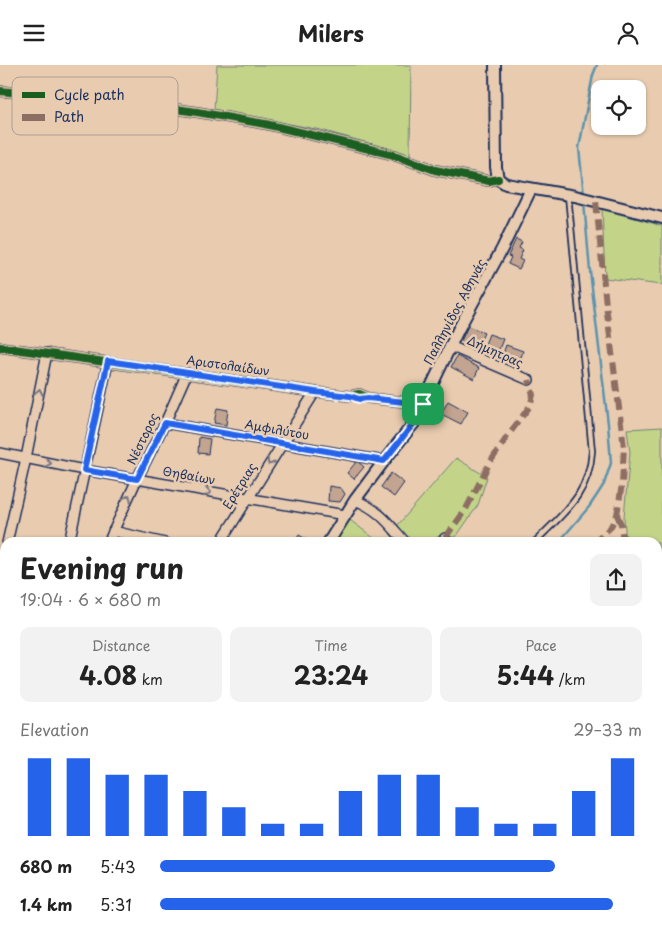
<!DOCTYPE html>
<meta charset="utf-8">
<style>
body{margin:0;font-family:"Playpen Sans",sans-serif;background:#f2f2f2;color:#222;height:100vh;display:flex;flex-direction:column;font-size:19px;white-space:nowrap}
*{box-sizing:border-box;margin:0}
p{font-size:16px;color:#767676}
.icon{flex:none;width:28px;height:28px;fill:none;stroke:currentColor;stroke-width:2;stroke-linecap:round;stroke-linejoin:round}
.map{position:relative;flex:1;overflow:hidden}
.details{position:absolute;left:0px;top:472px;width:662px;height:396px;display:flex;flex-direction:column;background:#fff;border-radius:15px 15px 0 0;box-shadow:0 1px 4px #0004}
.details>*{flex:none}
.controls{position:absolute;left:591px;top:15px;display:grid;gap:10px}
.controls a{display:grid;place-items:center;width:55px;height:55px;border-radius:10px;background:#fff;box-shadow:0 1px 4px #0004;font-size:25px}
.pin{position:absolute;display:grid;place-items:center;width:42px;height:42px;color:#fff;margin:-21px;border-radius:10px;box-shadow:0 2px 8px #0006}
.round{display:grid;place-items:center;flex:none;width:52px;height:52px;border-radius:10px;background:#f2f2f2}
.head{display:flex;align-items:center;justify-content:space-between;height:85px;padding:0 20px}
h1{font-size:28px;font-weight:700;line-height:38px}
.metrics{display:grid;grid-template-columns:repeat(3,1fr);gap:8px;height:85px;padding:5px 20px}
.metrics div{display:grid;align-content:center;border-radius:10px;background:#f2f2f2;text-align:center}
.metrics b{font-size:25px;font-weight:700}
.metrics small{font-size:14px;font-weight:400}
.metrics p{font-size:14px}
.chart{height:140px;padding:10px 20px}
.chart p{display:flex;justify-content:space-between}
.chart svg{width:100%;height:90px;margin-top:5px;stroke:#2563eb;stroke-width:6}
ul{padding:0 20px;list-style:none;font-size:16px}
li{display:grid;grid-template-columns:80px 60px 1fr;align-items:center;height:38px}
li i{height:12px;border-radius:6px;background:#2563eb}
header{display:flex;justify-content:space-between;align-items:center;height:65px;padding:0 20px;background:#fff;font-size:22px;font-weight:700}
.map>svg:first-child{display:block}
.green{fill:#c3d489;stroke:#6f8274}
.lines{fill:none;stroke-linecap:round;stroke-linejoin:round}
.stream{stroke:#5b93ae;stroke-width:2.5}
.building{fill:#c2a490;stroke:#1b2f5e}
.service-casing{stroke:#1b2f5e;stroke-width:8}
.minor-casing{stroke:#1b2f5e;stroke-width:12}
.tertiary-casing{stroke:#1b2f5e;stroke-width:14}
.service{stroke:#e9ccb0;stroke-width:4.5}
.minor{stroke:#e9ccb0;stroke-width:9}
.tertiary{stroke:#e9ccb0;stroke-width:10}
.quiet{stroke:#8d6e63;stroke-width:6;stroke-dasharray:12 6;stroke-linecap:butt}
.cycleway-casing{stroke:#e9ccb0;stroke-width:11}
.cycleway{stroke:#1b5e20;stroke-width:8}
.oneway{stroke:#787683}
.route-casing{stroke:#fff;stroke-width:10}
.route{stroke:#2563eb;stroke-width:6}
.labels{text-anchor:middle;stroke-width:5;stroke-linejoin:round;paint-order:stroke}
.street-label{font-size:12px;fill:#1b2f5e;stroke:#e9ccb0}
.key{fill:#e9ccb0;stroke:#ab9d97;stroke-width:1}
.key-label{font-size:14px;fill:#1b2f5e}
</style>
<header><svg class="icon" aria-label="menu" viewBox="0 0 24 24"><path d="M4 6h16M4 12h16M4 18h16"/></svg>Milers<svg class="icon" aria-label="person" viewBox="0 0 24 24"><circle cx="12" cy="8" r="4"/><path d="M4 21q1-7 8-7t8 7"/></svg></header>
<div class="map">
<svg width="662" height="868" viewBox="0 0 662 868">
<rect width="100%" height="100%" fill="#e9ccb0"/>
<filter id="ink" filterUnits="userSpaceOnUse"><feTurbulence type="fractalNoise" baseFrequency=".02" numOctaves="2"/><feDisplacementMap in="SourceGraphic" scale="10" xChannelSelector="R" yChannelSelector="G"/><feConvolveMatrix kernelMatrix="1 2 1 2 8 2 1 2 1" color-interpolation-filters="sRGB"/></filter>
<g filter="url(#ink)">
<!-- green -->
<g class="green">
<polygon points="217,0 411,0 410,90 321,65 214,45"/>
<polygon points="602,143 662,161 662,220 605,213"/>
<polygon points="662,362 662,495 658,495 658,478 626,477 624,452 630,387 627,364"/>
<polygon points="456,393 487,412 478,440 456,472 451,472 445,477 399,478 390,469"/>
<polygon points="346,452 379,477 331,478"/>
</g>
<g class="lines">
<!-- stream -->
<g class="stream">
<polyline points="584,131 579,83 593,10 597,0"/>
<polyline points="558,478 589,442 599,427 604,419 611,398 608,359 590,206 584,137"/>
<polyline points="219,868 223,864"/>
</g>
</g>
<!-- building -->
<g class="building">
<polygon points="516,174 522,177 519,183 523,185 519,194 523,196 519,204 508,199 511,192 508,191"/>
<polygon points="468,261 484,268 477,283 461,276"/>
<polygon points="489,269 503,274 496,292 482,287"/>
<polygon points="506,280 523,286 519,299 502,292"/>
<polygon points="457,291 479,303 474,314 451,302"/>
<polygon points="448,336 468,347 461,359 441,349"/>
<polygon points="217,343 228,345 226,360 214,358"/>
<polygon points="199,372 210,374 208,389 198,388"/>
<polygon points="357,396 364,402 354,414 347,408"/>
<polygon points="391,408 404,418 394,432 381,422"/>
<polygon points="329,421 341,423 345,429 340,437 328,436"/>
<polygon points="299,470 311,477 311,478 295,477"/>
</g>
<g class="lines">
<!-- service casing -->
<g class="service-casing">
<path id="service" d="M534 478C563 448 589 431 592 386L568 130"/>
</g>
<!-- minor casing -->
<g class="minor-casing">
<g id="minor">
<polyline points="0,26 60,32 118,36 197,47 265,59 320,72 394,90 435,105 489,116 498,114"/>
<polyline points="450,281 529,315"/>
<polyline points="0,282 315,327 350,331 359,329 368,333 423,339"/>
<polyline points="165,358 384,396"/>
<polyline points="0,388 84,405 345,450"/>
<path d="M355 435C380 445 389 459 406 478"/>
<polyline points="113,466 165,478"/>
<polyline points="7,478 26,393 47,288"/>
<polyline points="69,478 108,297"/>
<polyline points="108,478 137,414 165,358 187,308"/>
<polyline points="220,478 315,327"/>
<polyline points="440,478 445,473"/>
<polyline points="0,511 5,487"/>
<polyline points="0,659 5,659"/>
<polyline points="0,716 5,706"/>
<polyline points="0,778 5,779"/>
<polyline points="658,825 662,823"/>
<polyline points="19,868 20,864"/>
<polyline points="287,868 298,864"/>
</g>
</g>
<!-- tertiary casing -->
<g class="tertiary-casing">
<g id="tertiary">
<polyline points="495,0 496,102 498,114 506,119 575,131 662,153"/>
<polyline points="328,478 355,435 384,396 414,358 458,265 502,184 531,124"/>
<polyline points="0,517 5,517"/>
<polyline points="106,868 108,864"/>
</g>
</g>
<!-- service -->
<use href="#service" class="service"/>
<!-- minor -->
<use href="#minor" class="minor"/>
<!-- tertiary -->
<use href="#tertiary" class="tertiary"/>
<!-- quiet -->
<g class="quiet">
<polyline points="617,450 621,459 623,478"/>
<polyline points="445,473 466,444 489,399 509,369 530,341 533,330 529,315"/>
<polyline points="592,478 610,463 617,450 622,419 624,382 606,240 596,136"/>
<polyline points="255,864 256,868"/>
<polyline points="431,868 431,864"/>
<polyline points="547,868 562,864"/>
</g>
<!-- cycleway casing -->
<g class="cycleway-casing">
<g id="cycleway">
<polyline points="0,26 60,32 118,36 197,47 265,59 320,72 394,90 435,105 489,116 498,114"/>
<polyline points="0,282 315,327 350,331 359,329 368,333 423,339"/>
</g>
</g>
<!-- cycleway -->
<use href="#cycleway" class="cycleway"/>
</g>
<!-- one-way arrows -->
<defs><path id="oneway-chevron" d="M-2-3.5L2.5 0L-2 3.5" fill="none" stroke-width="1.6" stroke-linecap="round" stroke-linejoin="round" transform="scale(1.25)"/></defs>
<g class="oneway">
<use href="#oneway-chevron" transform="translate(39 327) rotate(-79)"/>
<use href="#oneway-chevron" transform="translate(270 397) rotate(122)"/>
<use href="#oneway-chevron" transform="translate(48 398) rotate(11)"/>
<use href="#oneway-chevron" transform="translate(208 427) rotate(10)"/>
<use href="#oneway-chevron" transform="translate(128 433) rotate(-65)"/>
</g>
</g>
<g class="lines" filter="url(#ink)">
<!-- route casing -->
<g class="route-casing">
<polygon id="route" points="108,296 315,327 350,331 359,334 368,333 423,339 414,358 384,396 165,358 137,414 84,405"/>
</g>
<!-- route -->
<use href="#route" class="route"/>
</g>
<g class="labels">
<!-- street labels -->
<g class="street-label">
<text transform="translate(455 247) rotate(-62)" y="4">Παλληνίδος Αθηνάς</text>
<text transform="translate(495 287) rotate(24)" y="4">Δήμητρας</text>
<text transform="translate(228 301) rotate(8)" y="4">Αριστολαίδων</text>
<text transform="translate(277 365) rotate(10)" y="4">Αμφιλύτου</text>
<text transform="translate(143 374) rotate(-64)" y="4">Νέστορος</text>
<text transform="translate(189 411) rotate(10)" y="4">Θηβαίων</text>
<text transform="translate(240 421) rotate(-58)" y="4">Ερέτριας</text>
</g>
</g>
<!-- legend -->
<rect x="12" y="12" width="166" height="58" rx="8" class="key"/>
<rect x="22" y="27" width="23" height="6" fill="#1b5e20"/>
<rect x="22" y="49" width="23" height="7" fill="#8d6e63"/>
<g class="key-label">
<text x="54" y="35">Cycle path</text>
<text x="54" y="57">Path</text>
</g>
</svg>
<div class="controls">
<a><svg class="icon" aria-label="locate" viewBox="0 0 24 24"><circle cx="12" cy="12" r="6"/><path d="M12 2v4M12 18v4M2 12h4M18 12h4"/></svg></a>
</div>
<div class="pin" style="left:423px;top:339px;background:#1e9e55"><svg class="icon" aria-label="arrive" viewBox="0 0 24 24"><path d="M6 21V4h12l-3 4 3 4H6"/></svg></div>
<section class="details">
<div class="head"><div><h1>Evening run</h1><p>19:04 · 6 × 680 m</p></div><a class="round"><svg class="icon" aria-label="share" viewBox="0 0 24 24"><path d="M12 15V3M7 8l5-5 5 5M5 13v7h14v-7"/></svg></a></div>
<div class="metrics">
<div><p>Distance</p><b>4.08<small> km</small></b></div>
<div><p>Time</p><b>23:24</b></div>
<div><p>Pace</p><b>5:44<small> /km</small></b></div>
</div>
<div class="chart"><p><span>Elevation</span>29–33 m</p>
<svg viewBox="0 0 160 44" preserveAspectRatio="none"><path d="M5 44V6M15 44V6M25 44V14M35 44V14M45 44V22M55 44V30M65 44V38M75 44V38M85 44V22M95 44V14M105 44V14M115 44V30M125 44V38M135 44V38M145 44V22M155 44V6"/></svg>
</div>
<ul>
<li><b>680 m</b>5:43<i style="width:82%"></i></li>
<li><b>1.4 km</b>5:31<i style="width:94%"></i></li>
</ul>
</section>
</div>
